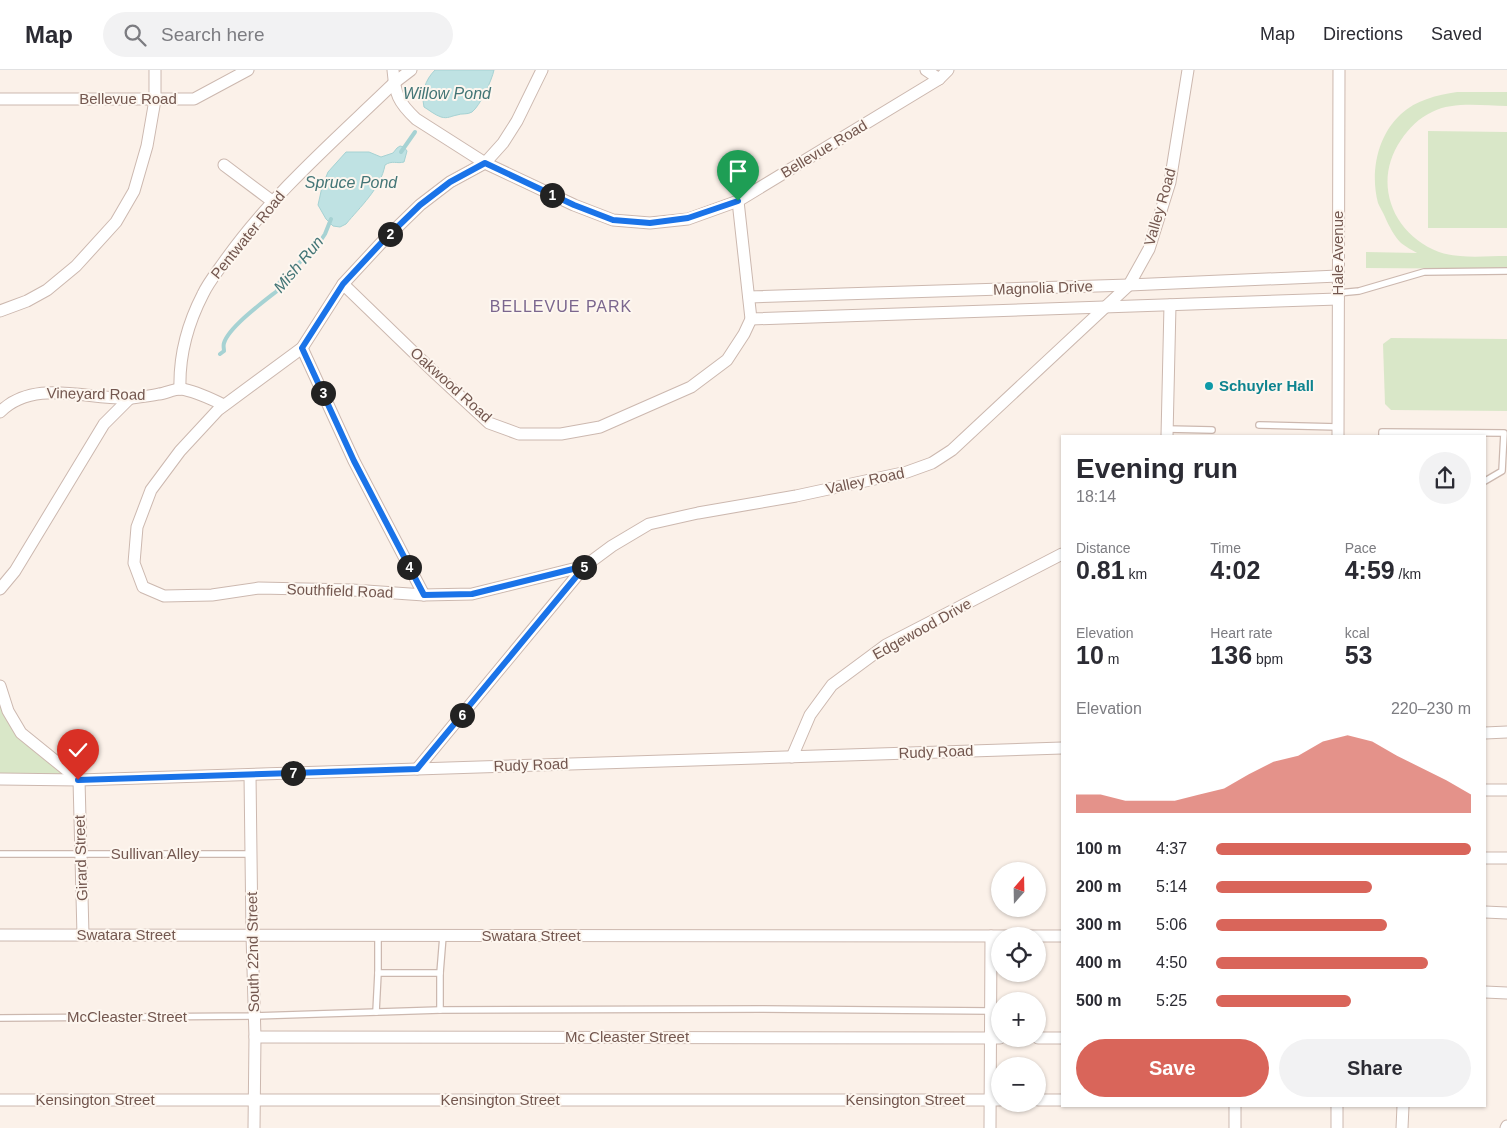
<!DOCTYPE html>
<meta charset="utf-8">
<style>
body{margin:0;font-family:Arial,sans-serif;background:#f2f2f3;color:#2b2b33;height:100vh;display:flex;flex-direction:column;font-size:19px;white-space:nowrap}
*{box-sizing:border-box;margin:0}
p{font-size:16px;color:#7c7c81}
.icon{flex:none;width:28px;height:28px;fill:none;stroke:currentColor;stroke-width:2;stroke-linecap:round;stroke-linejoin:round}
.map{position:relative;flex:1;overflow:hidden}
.panel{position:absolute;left:1061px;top:365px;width:425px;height:672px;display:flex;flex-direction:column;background:#fff;border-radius:0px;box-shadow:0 1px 4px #0004}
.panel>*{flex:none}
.needle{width:32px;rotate:20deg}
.controls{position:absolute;left:991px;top:792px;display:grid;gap:10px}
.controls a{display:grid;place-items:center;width:55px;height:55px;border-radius:50%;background:#fff;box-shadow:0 1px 4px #0004;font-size:25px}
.pin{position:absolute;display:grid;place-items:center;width:42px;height:42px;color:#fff;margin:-51px -21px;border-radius:50% 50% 50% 0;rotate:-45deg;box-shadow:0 0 5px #0007}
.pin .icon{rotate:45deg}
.km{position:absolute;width:25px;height:25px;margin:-12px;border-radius:50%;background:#222;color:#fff;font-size:14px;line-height:25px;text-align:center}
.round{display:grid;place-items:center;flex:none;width:52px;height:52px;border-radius:26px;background:#f2f2f3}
.head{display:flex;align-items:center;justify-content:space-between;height:85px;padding:0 15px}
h1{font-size:28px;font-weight:700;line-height:38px}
.figures{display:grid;grid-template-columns:repeat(3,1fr);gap:8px;height:85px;padding:5px 15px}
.figures div{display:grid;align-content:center}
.figures b{font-size:25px;font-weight:700}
.figures small{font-size:14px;font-weight:400}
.figures p{font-size:14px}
.chart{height:140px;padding:10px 15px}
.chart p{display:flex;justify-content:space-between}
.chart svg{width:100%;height:90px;margin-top:5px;fill:#d9655a;opacity:.7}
.primary-button{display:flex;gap:10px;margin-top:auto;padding:10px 15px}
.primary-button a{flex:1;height:58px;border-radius:30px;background:#d9655a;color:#fff;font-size:20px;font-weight:700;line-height:58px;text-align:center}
.primary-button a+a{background:#f2f2f3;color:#2b2b33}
ul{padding:0 15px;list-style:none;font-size:16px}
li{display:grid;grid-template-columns:80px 60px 1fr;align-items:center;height:38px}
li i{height:12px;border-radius:6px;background:#d9655a}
header{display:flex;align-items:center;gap:30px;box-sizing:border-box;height:70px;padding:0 25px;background:#fff;border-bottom:1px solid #e1e1e2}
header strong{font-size:24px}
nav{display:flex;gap:28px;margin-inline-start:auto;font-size:18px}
.search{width:350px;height:45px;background:#f2f2f3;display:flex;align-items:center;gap:12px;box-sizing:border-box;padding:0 18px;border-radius:28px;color:#7c7c81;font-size:19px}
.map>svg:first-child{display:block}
.green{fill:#d9e7c8}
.water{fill:#bfe2e3;stroke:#a6d2d3}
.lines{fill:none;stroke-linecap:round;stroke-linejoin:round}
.stream{stroke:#a6d2d3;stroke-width:4}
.service-casing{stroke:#ccb8af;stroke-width:8}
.minor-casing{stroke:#ccb8af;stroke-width:13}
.service{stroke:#fff;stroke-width:5.5}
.minor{stroke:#fff;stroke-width:11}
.route-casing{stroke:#fff;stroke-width:10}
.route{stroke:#1a73e8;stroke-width:6}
.culture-dot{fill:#0f9aa8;stroke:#fdf6ef;stroke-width:2}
.labels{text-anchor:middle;stroke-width:4;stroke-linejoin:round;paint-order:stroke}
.street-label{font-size:15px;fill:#73574f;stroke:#fdf6ef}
.culture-label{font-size:15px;font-weight:bold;fill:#0d838f;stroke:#fdf6ef;text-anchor:start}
.water-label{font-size:16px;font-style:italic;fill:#437576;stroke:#fdf6ef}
.neighbourhood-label{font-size:16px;letter-spacing:1px;fill:#7b668e;stroke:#fdf6ef}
</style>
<header>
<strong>Map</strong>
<div class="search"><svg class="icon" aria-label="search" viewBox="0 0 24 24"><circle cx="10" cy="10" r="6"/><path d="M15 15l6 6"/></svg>Search here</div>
<nav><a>Map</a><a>Directions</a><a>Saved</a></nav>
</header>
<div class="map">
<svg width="1507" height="1058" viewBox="0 0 1507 1058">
<rect width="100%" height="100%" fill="#fbf1e9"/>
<!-- green -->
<g class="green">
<path d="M1457 22H1507V36C1483 36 1454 31 1432 42 1419 48 1409 58 1401 70 1372 112 1392 164 1439 182 1459 189 1485 186 1507 186V199L1366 198V182L1417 183C1412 180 1406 177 1401 173 1394 166 1389 156 1385 147 1383 142 1380 138 1378 133 1370 103 1377 66 1401 44 1416 30 1437 25 1457 22Z"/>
<polygon points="1428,61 1507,62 1507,158 1428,158"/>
<polygon points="1391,268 1507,269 1507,341 1391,340 1385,334 1383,274"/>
<polygon points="0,616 21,663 79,710 0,709"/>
</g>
<!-- water -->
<g class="water">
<path d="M435 0H494C492 10 480 36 472 42 467 45 462 43 457 45 451 46 448 49 441 47 435 45 429 40 424 37 421 23 425 10 435 0Z"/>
<path d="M400 76 404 77 407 81 404 92C397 94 392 90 385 95 381 118 360 137 346 154L340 157 333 156 326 149 318 135 322 117 328 102 346 82H369L381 87 393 83 397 78Z"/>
</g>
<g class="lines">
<!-- stream -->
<g class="stream">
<polyline points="401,82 415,62"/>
<path d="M220 284 224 281C224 278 223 276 224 273 229 257 263 232 277 221L278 214 319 173 325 164 331 149"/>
</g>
<!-- service casing -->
<g class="service-casing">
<g id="service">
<polyline points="1338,223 1359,221 1424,202 1507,201"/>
<polyline points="1259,355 1338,357"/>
<polyline points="1167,359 1212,360"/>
<polyline points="1382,366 1382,362 1504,363 1502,401 1485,411"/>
<polyline points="0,784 251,784"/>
<polyline points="378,865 378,903 440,903"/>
<polyline points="440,940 440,903 443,866"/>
<polyline points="376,942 378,903"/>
<polyline points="0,948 254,946 440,940 763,939 990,941"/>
</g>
</g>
<!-- minor casing -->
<g class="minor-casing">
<g id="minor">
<path d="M393 0C395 24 398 32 416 49L485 93 574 135 613 150 650 153 688 149 738 131 939 9 948 0"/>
<polyline points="542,0 517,51 503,73 485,93 450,112 420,135 382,172 343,214 302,278 218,340 180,381 151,420 137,457 134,493 143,517 164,526 212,525 259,518 352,520 424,525 472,524 585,496"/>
<polyline points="926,0 939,9"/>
<polyline points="0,29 194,29 248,0"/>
<polyline points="224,95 272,131"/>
<polyline points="343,214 436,304 489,353 519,364 561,364 600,357 691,317 727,290 744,264 751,249 738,131"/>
<polyline points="749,227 1129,215 1338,206"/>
<polyline points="0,241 27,231 47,220 76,196 116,152 134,121 147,76 155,30 155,0"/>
<polyline points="751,249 1338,229"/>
<polyline points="302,278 354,391 424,525"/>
<path d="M180 319C179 287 188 253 203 224 208 213 217 202 224 192 271 125 335 70 394 13L411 0"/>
<path d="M0 342C35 307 90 331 132 328 141 327 150 326 159 324 166 323 174 319 181 319 196 321 211 329 224 335"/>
<polyline points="1167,366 1170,235"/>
<polyline points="1338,366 1339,0"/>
<polyline points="0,519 15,501 104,354 130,328"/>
<polyline points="0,616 8,641 21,663 79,710 83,865"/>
<polyline points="1485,663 1507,662"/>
<polyline points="792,687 810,645 832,615 886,575 1062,484"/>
<polyline points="417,699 585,496 612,476 649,454 698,443 796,426 907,402 932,393 952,380 1129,215 1149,179 1170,112 1188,0"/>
<polyline points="250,705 252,865 255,967 254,1058"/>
<polyline points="0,709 79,710 1062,678"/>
<polyline points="1485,720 1507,720"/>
<polyline points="1485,788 1507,788"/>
<polyline points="1485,842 1507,843"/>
<polyline points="0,865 1062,866"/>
<polyline points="1485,922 1507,923"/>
<polyline points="255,967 1000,968"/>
<polyline points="1038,968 1062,968"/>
<polyline points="0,1030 1000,1030"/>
<polyline points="1038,1030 1062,1030"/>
<polyline points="1235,1036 1235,1058"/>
<polyline points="990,1058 991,866"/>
<polyline points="1337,1058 1337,1036"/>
<polyline points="1402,1058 1403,1036"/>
<polyline points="1506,1058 1507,1056"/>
</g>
</g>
<!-- service -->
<use href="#service" class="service"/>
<!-- minor -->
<use href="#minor" class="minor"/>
</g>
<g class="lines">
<!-- route casing -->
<g class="route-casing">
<polyline id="route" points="78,710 417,699 585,496 472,524 424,525 354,391 302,278 343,214 382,172 420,135 450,112 485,93 574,135 613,150 650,153 688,148 738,131"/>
</g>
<!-- route -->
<use href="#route" class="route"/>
</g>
<!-- markers -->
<circle class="culture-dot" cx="1209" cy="316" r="5"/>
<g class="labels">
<!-- street labels -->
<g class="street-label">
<text x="128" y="34">Bellevue Road</text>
<text transform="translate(824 79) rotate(-31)" y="5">Bellevue Road</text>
<text transform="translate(1160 137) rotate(-74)" y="5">Valley Road</text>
<text transform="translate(248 165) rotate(-51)" y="5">Pentwater Road</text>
<text transform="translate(1338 183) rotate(-90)" y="5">Hale Avenue</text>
<text transform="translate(1043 218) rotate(-2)" y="5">Magnolia Drive</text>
<text transform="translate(451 315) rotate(42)" y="5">Oakwood Road</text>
<text transform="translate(96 324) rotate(1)" y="5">Vineyard Road</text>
<text transform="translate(865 411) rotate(-12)" y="5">Valley Road</text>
<text transform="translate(340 521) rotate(2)" y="5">Southfield Road</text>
<text transform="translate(922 559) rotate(-29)" y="5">Edgewood Drive</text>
<text transform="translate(936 682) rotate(-2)" y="5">Rudy Road</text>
<text transform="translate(531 695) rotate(-2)" y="5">Rudy Road</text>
<text x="155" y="789">Sullivan Alley</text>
<text transform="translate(81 788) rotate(-92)" y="5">Girard Street</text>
<text x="126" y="870">Swatara Street</text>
<text x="531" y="871">Swatara Street</text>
<text transform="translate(253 882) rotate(-91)" y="5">South 22nd Street</text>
<text x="127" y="952">McCleaster Street</text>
<text x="627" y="972">Mc Cleaster Street</text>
<text x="95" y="1035">Kensington Street</text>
<text x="500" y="1035">Kensington Street</text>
<text x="905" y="1035">Kensington Street</text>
</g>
<!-- culture labels -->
<g class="culture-label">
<text x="1219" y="321">Schuyler Hall</text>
</g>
<!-- water labels -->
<g class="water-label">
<text x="447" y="29">Willow Pond</text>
<text x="351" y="118">Spruce Pond</text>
<text transform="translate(298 194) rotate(-50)" y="6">Mish Run</text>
</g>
<!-- neighbourhood labels -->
<g class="neighbourhood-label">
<text x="561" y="242">BELLEVUE PARK</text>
</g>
</g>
</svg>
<div class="controls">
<a><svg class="needle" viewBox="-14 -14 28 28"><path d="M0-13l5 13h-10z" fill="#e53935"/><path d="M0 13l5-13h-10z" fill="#7c7c81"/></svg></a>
<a><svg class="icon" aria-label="locate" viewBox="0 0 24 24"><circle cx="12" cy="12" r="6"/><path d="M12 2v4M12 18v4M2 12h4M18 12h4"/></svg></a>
<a>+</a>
<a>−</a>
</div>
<div class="pin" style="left:738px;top:131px;background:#1e9e55"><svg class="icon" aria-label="arrive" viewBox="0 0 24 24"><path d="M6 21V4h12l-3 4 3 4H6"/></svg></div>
<div class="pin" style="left:78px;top:710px;background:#d93025"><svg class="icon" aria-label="check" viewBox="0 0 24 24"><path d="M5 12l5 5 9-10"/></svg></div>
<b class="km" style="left:552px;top:125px">1</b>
<b class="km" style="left:390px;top:164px">2</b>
<b class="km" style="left:323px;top:323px">3</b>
<b class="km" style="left:409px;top:497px">4</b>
<b class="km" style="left:584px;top:497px">5</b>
<b class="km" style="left:462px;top:645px">6</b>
<b class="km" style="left:293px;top:703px">7</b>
<section class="panel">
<div class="head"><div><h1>Evening run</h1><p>18:14</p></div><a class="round"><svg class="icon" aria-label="share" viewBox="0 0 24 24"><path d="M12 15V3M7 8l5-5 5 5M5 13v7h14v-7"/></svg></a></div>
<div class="figures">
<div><p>Distance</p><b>0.81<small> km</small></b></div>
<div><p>Time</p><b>4:02</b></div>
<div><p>Pace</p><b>4:59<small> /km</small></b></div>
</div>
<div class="figures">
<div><p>Elevation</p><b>10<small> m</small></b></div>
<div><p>Heart rate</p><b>136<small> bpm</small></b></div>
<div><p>kcal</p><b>53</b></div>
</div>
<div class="chart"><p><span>Elevation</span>220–230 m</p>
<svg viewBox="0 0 160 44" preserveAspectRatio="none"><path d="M0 44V35L10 35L20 38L30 38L40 38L50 35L60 32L70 25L80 19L90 16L100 9L110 6L120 9L130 16L140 22L150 28L160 35V44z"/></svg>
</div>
<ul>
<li><b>100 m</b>4:37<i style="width:100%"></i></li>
<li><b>200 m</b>5:14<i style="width:61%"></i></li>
<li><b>300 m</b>5:06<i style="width:67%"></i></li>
<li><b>400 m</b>4:50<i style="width:83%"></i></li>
<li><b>500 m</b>5:25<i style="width:53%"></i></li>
</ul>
<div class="primary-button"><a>Save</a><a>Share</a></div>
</section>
</div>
